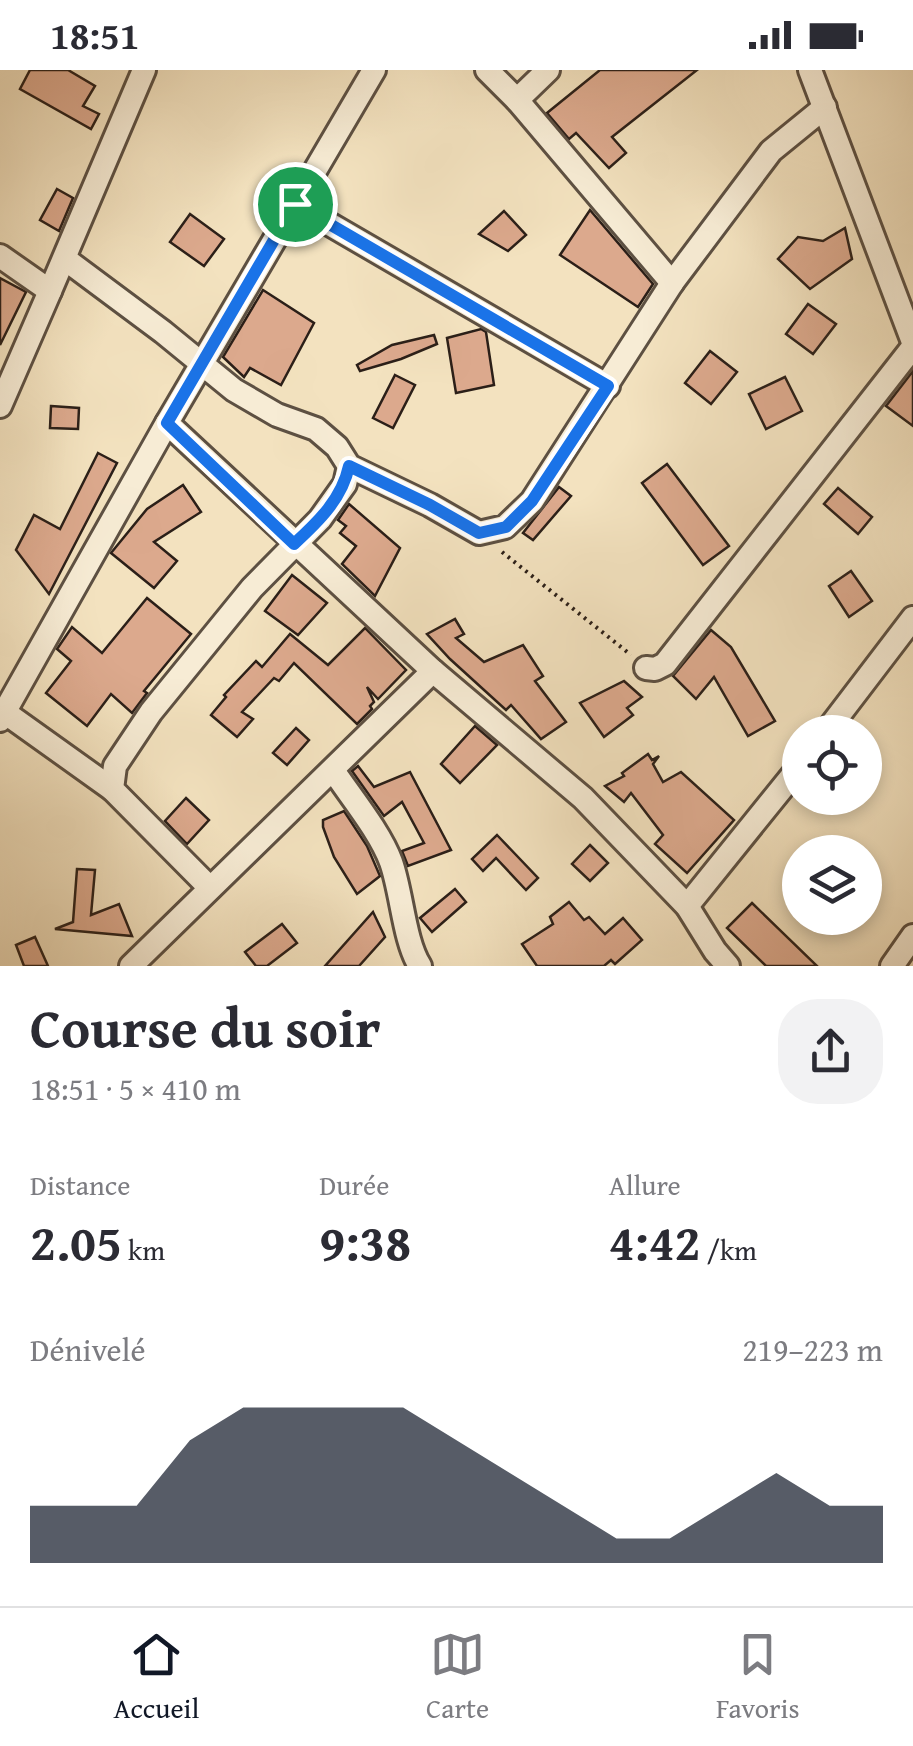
<!DOCTYPE html>
<html lang="fr">
<meta charset="utf-8">
<style>
body{margin:0;font-family:"Gentium Book Plus",serif;background:#f2f2f3;color:#2b2b33;height:100vh;display:flex;flex-direction:column;font-size:38px;white-space:nowrap}
*{box-sizing:border-box;margin:0}
p{font-size:32px;color:#7c7c81}
.icon{flex:none;width:55px;height:55px;fill:none;stroke:currentColor;stroke-width:2;stroke-linecap:round;stroke-linejoin:round}
.map{position:relative;height:896px;overflow:hidden}
.panel{display:flex;flex-direction:column;background:#fff;flex:1}
.panel>*{flex:none}
.controls{position:absolute;left:782px;top:645px;display:grid;gap:20px}
.controls a{display:grid;place-items:center;width:100px;height:100px;border-radius:50%;background:#fff;box-shadow:0 5px 15px #0003;font-size:50px}
.pin{position:absolute;display:grid;place-items:center;width:85px;height:85px;color:#fff;margin:-42px;border:5px solid #fff;border-radius:50%;box-shadow:0 2px 10px #0007}
.round{display:grid;place-items:center;flex:none;width:105px;height:105px;border-radius:40px;background:#f2f2f3}
.overview{display:flex;align-items:center;justify-content:space-between;height:170px;padding:0 30px}
h1{font-size:55px;font-weight:700;line-height:75px}
.figures{display:grid;grid-template-columns:repeat(3,1fr);gap:15px;height:170px;padding:10px 30px}
.figures div{display:grid;align-content:center}
.figures b{font-size:50px;font-weight:700}
.figures small{font-size:28px;font-weight:400}
.figures p{font-size:28px}
.chart{height:280px;padding:20px 30px}
.chart p{display:flex;justify-content:space-between}
.chart svg{width:100%;height:180px;margin-top:10px;fill:#111827;opacity:.7}
.status{display:flex;justify-content:space-between;align-items:center;height:70px;padding:0 50px;background:#fff;direction:ltr}
.status svg{height:28px;fill:currentColor}
.tab-bar{display:flex;justify-content:space-around;align-items:center;height:140px;border-top:2px solid #e1e1e2;background:#fff;font-size:28px;color:#7c7c81}
.tab-bar a{display:grid;justify-items:center;gap:5px}
.tab-bar .selected{color:#111827}
.map>svg:first-child{display:block}
.building{fill:#dca98d;stroke:#2b1f18;stroke-width:2.5}
.lines{fill:none;stroke-linecap:round;stroke-linejoin:round}
.minor-casing{stroke:#5d5042;stroke-width:28}
.path{stroke:#2b1f18;stroke-width:4;stroke-dasharray:2.5 5;stroke-linecap:butt}
.minor{stroke:#f7ecd5;stroke-width:22}
.route-casing{stroke:#fff;stroke-width:20}
.route{stroke:#1a73e8;stroke-width:12}
</style>
<div class="status"><b>18:51</b><svg viewBox="0 0 49 12"><path d="M0 12V9h3v3zM5 12V6h3v6zM10 12V3h3v9zM15 12V0h3v12zM26 1h20v11H26zM47 4h2v5h-2z"/></svg></div>
<div class="map">
<svg width="913" height="896" viewBox="0 0 913 896">
<rect width="100%" height="100%" fill="#f3e2bf"/>
<filter id="stains"><feTurbulence type="fractalNoise" baseFrequency=".002" numOctaves="4"/><feColorMatrix values="0 0 0 0 .2 0 0 0 0 .09 0 0 0 0 .02 0 0 0 .5 -.17"/></filter>
<radialGradient id="worn" r=".72"><stop offset=".6" stop-color="#630" stop-opacity="0"/><stop offset="1" stop-color="#630" stop-opacity=".3"/></radialGradient>
<!-- building -->
<g class="building">
<polygon points="30,0 68,0 95,16 83,36 99,44 91,59 20,19"/>
<polygon points="600,0 697,0 612,67 626,83 609,98 576,63 569,69 547,43"/>
<polygon points="57,119 73,128 59,161 40,150"/>
<polygon points="590,140 653,214 638,237 560,185"/>
<polygon points="504,141 526,165 508,181 479,164"/>
<polygon points="190,144 224,169 204,196 170,172"/>
<polygon points="845,158 852,189 810,219 778,189 798,167 823,171"/>
<polygon points="0,208 26,222 0,275"/>
<polygon points="263,220 314,253 281,315 250,298 244,307 223,287"/>
<polygon points="808,234 836,254 813,284 786,264"/>
<polygon points="481,259 486,262 494,315 456,323 447,268"/>
<polygon points="434,265 437,274 401,289 360,301 357,295 392,275"/>
<polygon points="710,281 737,302 711,334 685,313"/>
<polygon points="913,301 913,356 886,336"/>
<polygon points="395,305 415,315 393,358 373,348"/>
<polygon points="785,307 802,341 766,359 749,324"/>
<polygon points="51,336 79,338 78,359 50,358"/>
<polygon points="98,383 117,393 49,524 16,480 34,445 60,459"/>
<polygon points="667,394 729,476 703,495 642,413"/>
<polygon points="183,415 201,442 154,472 177,491 154,518 111,483 147,439"/>
<polygon points="559,417 571,426 533,470 523,463"/>
<polygon points="838,418 872,447 858,464 824,434"/>
<polygon points="349,434 400,478 375,526 342,494 356,476 340,463 346,456 338,450"/>
<polygon points="851,501 872,531 849,547 829,516"/>
<polygon points="292,505 327,533 298,565 265,541"/>
<polygon points="147,528 191,564 144,621 147,623 132,643 111,624 87,656 46,623 71,591 57,579 72,557 102,583"/>
<polygon points="455,549 464,564 456,568 484,592 523,575 543,606 535,611 566,652 541,669 511,635 506,640 450,589 427,564"/>
<polygon points="365,558 406,600 378,629 367,617 374,632 370,636 372,639 357,654 294,593 279,611 274,608 242,642 253,649 237,667 211,645 226,627 224,625 256,591 262,597 290,564 328,595"/>
<polygon points="711,560 731,577 775,651 748,666 714,607 696,629 673,606"/>
<polygon points="624,611 642,627 627,638 633,645 604,667 580,633"/>
<polygon points="475,656 497,675 460,713 441,694"/>
<polygon points="296,658 309,670 287,695 273,683"/>
<polygon points="648,684 652,690 659,686 653,694 663,712 681,702 734,750 687,803 655,774 663,765 631,723 624,732 605,716 624,706 622,703"/>
<polygon points="358,696 374,717 410,702 451,780 408,796 402,781 424,773 402,732 384,746 352,701"/>
<polygon points="186,728 209,750 187,774 165,751"/>
<polygon points="344,741 367,776 380,806 357,824 334,787 323,757 323,750"/>
<polygon points="497,765 538,808 526,820 496,788 483,801 472,789"/>
<polygon points="590,775 608,793 590,811 572,794"/>
<polygon points="77,799 95,800 91,845 119,834 132,866 55,859 73,852"/>
<polygon points="455,819 466,832 432,862 420,848"/>
<polygon points="569,832 584,850 589,847 605,864 623,848 642,870 615,894 611,890 604,896 537,896 522,874 553,854 550,847"/>
<polygon points="752,833 817,896 766,896 727,858"/>
<polygon points="373,842 385,867 359,896 325,896"/>
<polygon points="282,854 297,873 267,896 256,896 245,882"/>
<polygon points="35,867 48,896 24,896 16,875"/>
</g>
<g class="lines">
<!-- minor casing -->
<g class="minor-casing">
<g id="minor">
<polyline points="374,0 167,353 433,601 583,728 687,836 715,881 728,896"/>
<polyline points="487,0 517,30 672,213"/>
<polyline points="810,0 913,272"/>
<polyline points="517,30 548,0"/>
<polyline points="295,134 608,316"/>
<polyline points="0,186 50,221 144,0"/>
<polyline points="65,189 163,262 234,320 277,345 316,359 337,377 349,396 430,435 479,463 505,457 532,431 672,213 771,81 825,37"/>
<polyline points="0,336 50,221"/>
<polyline points="646,598 655,599 665,594 913,277"/>
<polyline points="0,639 112,719"/>
<polyline points="0,650 167,353"/>
<polyline points="826,662 913,548"/>
<path d="M333 700C351 727 380 762 391 792 402 823 404 871 420 896"/>
<polyline points="210,818 112,719 115,696 151,642 252,518 320,449 345,414 349,396"/>
<polyline points="687,836 800,696"/>
<polyline points="131,896 433,601"/>
<polyline points="892,896 913,866"/>
</g>
</g>
<!-- path -->
<polyline class="path" points="502,482 631,585"/>
<!-- minor -->
<use href="#minor" class="minor"/>
</g>
<g class="lines">
<!-- route casing -->
<g class="route-casing">
<path id="route" d="M295 134 608 316 532 431 506 457 479 463 430 435 349 396C342 429 318 452 294 474L167 353Z"/>
</g>
<!-- route -->
<use href="#route" class="route"/>
</g>
<rect width="100%" height="100%" filter="url(#stains)"/>
<rect width="100%" height="100%" fill="url(#worn)"/>
</svg>
<div class="controls">
<a><svg class="icon" aria-label="locate" viewBox="0 0 24 24"><circle cx="12" cy="12" r="6"/><path d="M12 2v4M12 18v4M2 12h4M18 12h4"/></svg></a>
<a><svg class="icon" aria-label="layers" viewBox="0 0 24 24"><path d="M12 4l9 5-9 5-9-5zM3 14l9 5 9-5"/></svg></a>
</div>
<div class="pin" style="left:295px;top:134px;background:#1e9e55"><svg class="icon" aria-label="arrive" viewBox="0 0 24 24"><path d="M6 21V4h12l-3 4 3 4H6"/></svg></div>
</div>
<section class="panel">
<div class="overview"><div><h1>Course du soir</h1><p>18:51 · 5 × 410 m</p></div><a class="round"><svg class="icon" aria-label="share" viewBox="0 0 24 24"><path d="M12 15V3M7 8l5-5 5 5M5 13v7h14v-7"/></svg></a></div>
<div class="figures">
<div><p>Distance</p><b>2.05<small> km</small></b></div>
<div><p>Durée</p><b>9:38</b></div>
<div><p>Allure</p><b>4:42<small> /km</small></b></div>
</div>
<div class="chart"><p><span>Dénivelé</span>219–223 m</p>
<svg viewBox="0 0 160 44" preserveAspectRatio="none"><path d="M0 44V30L10 30L20 30L30 14L40 6L50 6L60 6L70 6L80 14L90 22L100 30L110 38L120 38L130 30L140 22L150 30L160 30V44z"/></svg>
</div>
</section>
<nav class="tab-bar">
<a class="selected"><svg class="icon" aria-label="home" viewBox="0 0 24 24"><path d="M3 11l9-7 9 7M6 9v11h12V9"/></svg>Accueil</a>
<a><svg class="icon" aria-label="map" viewBox="0 0 24 24"><path d="M3 6l6-2 6 2 6-2v14l-6 2-6-2-6 2zM9 4v14M15 6v14"/></svg>Carte</a>
<a><svg class="icon" aria-label="saved" viewBox="0 0 24 24"><path d="M7 4h10v16l-5-4-5 4z"/></svg>Favoris</a>
</nav>
